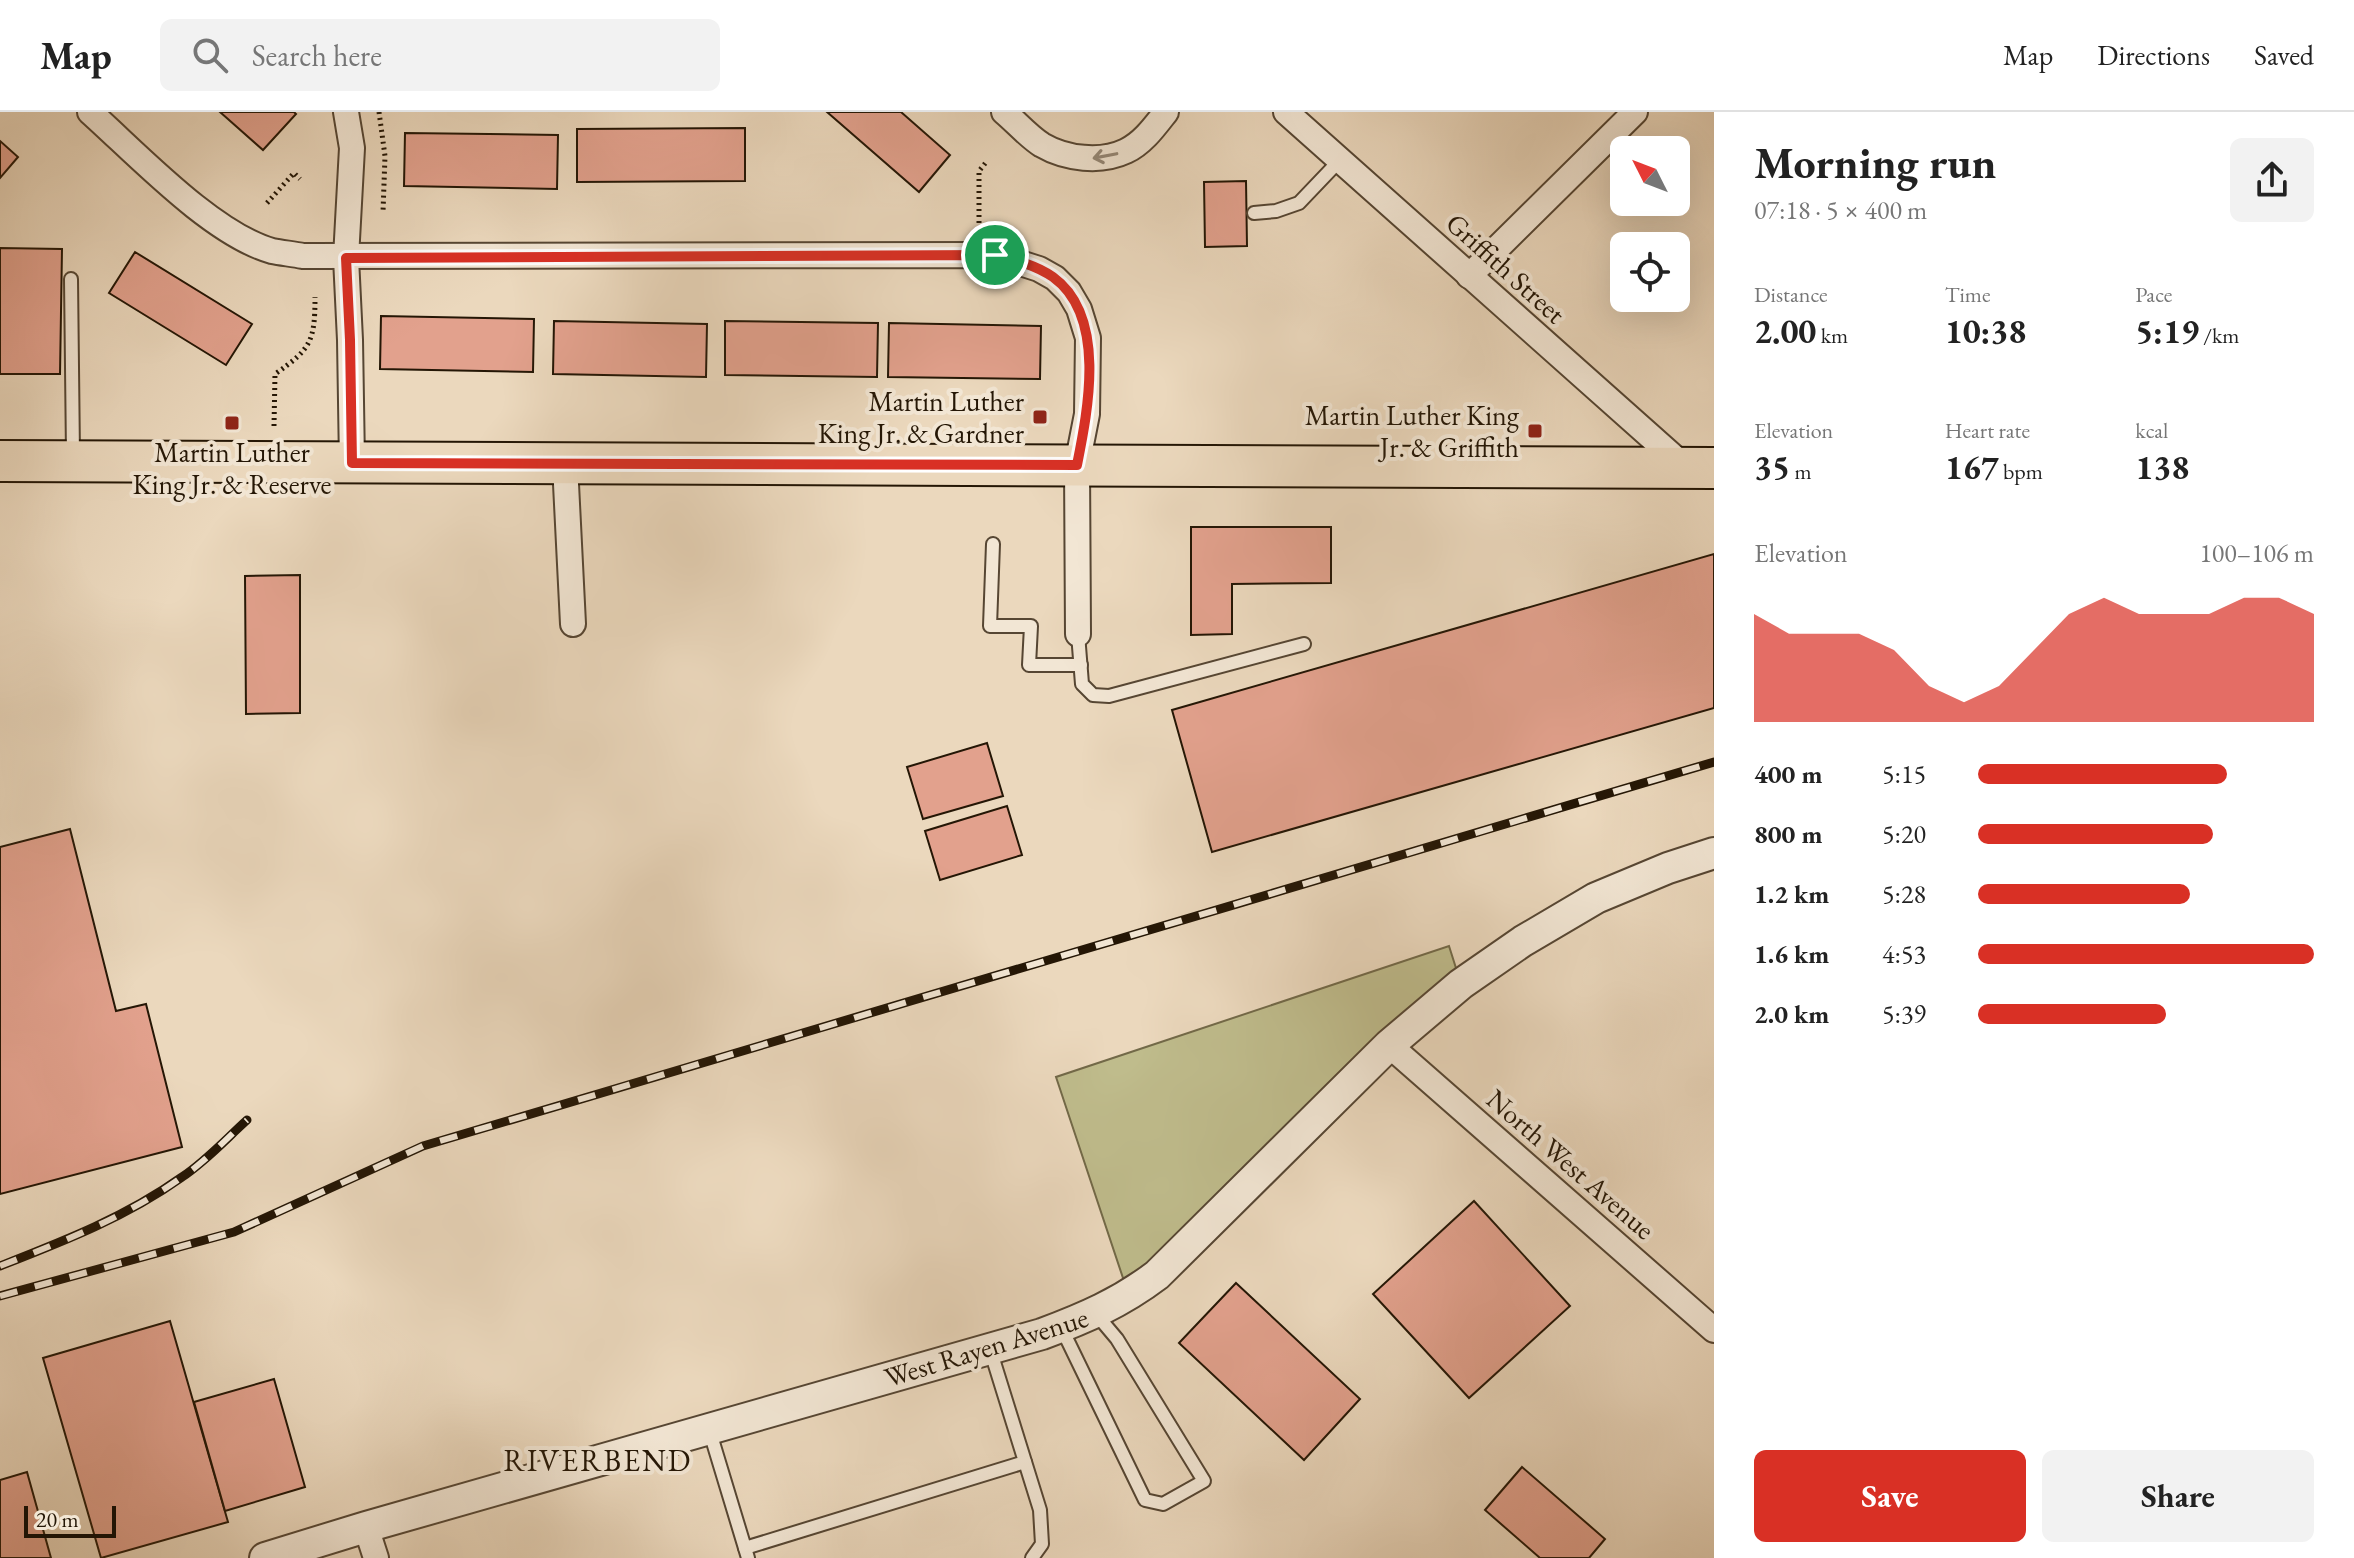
<!DOCTYPE html>
<meta charset="utf-8">
<style>
body{margin:0;font-family:"EB Garamond",serif;background:#f2f2f2;color:#222;height:100vh;display:flex;flex-direction:column;font-size:30px;white-space:nowrap}
*{box-sizing:border-box;margin:0}
p{font-size:26px;color:#767676}
.icon{flex:none;width:44px;height:44px;fill:none;stroke:currentColor;stroke-width:2;stroke-linecap:round;stroke-linejoin:round}
.map{position:relative;flex:1;overflow:hidden}
.side{display:flex;flex-direction:column;background:#fff;width:640px}
.side>*{flex:none}
.needle{width:52px;rotate:312deg}
.tools{position:absolute;left:1610px;top:24px;display:grid;gap:16px}
.tools a{display:grid;place-items:center;width:80px;height:80px;border-radius:12px;background:#fff;box-shadow:0 8px 32px #0002;font-size:40px}
.scale{position:absolute;left:24px;bottom:20px;width:92px;box-sizing:border-box;padding-left:8px;border:4px solid #241605;border-top:0;font-size:22px;line-height:28px;white-space:nowrap;color:#241605;-webkit-text-stroke:6px #f2e6d4;paint-order:stroke}
.pin{position:absolute;display:grid;place-items:center;width:68px;height:68px;color:#fff;margin:-34px;border:4px solid #fff;border-radius:50%;box-shadow:0 2px 8px #0007}
.round{display:grid;place-items:center;flex:none;width:84px;height:84px;border-radius:12px;background:#f2f2f2}
.head{display:flex;align-items:center;justify-content:space-between;height:136px;padding:0 40px}
h1{font-size:44px;font-weight:700;line-height:60px}
.stats{display:grid;grid-template-columns:repeat(3,1fr);gap:12px;height:136px;padding:8px 40px}
.stats div{display:grid;align-content:center}
.stats b{font-size:34px;font-weight:700}
.stats small{font-size:22px;font-weight:400}
.stats p{font-size:22px}
.chart{height:224px;padding:16px 40px}
.chart p{display:flex;justify-content:space-between}
.chart svg{width:100%;height:144px;margin-top:8px;fill:#d93025;opacity:.7}
.cta{display:flex;gap:16px;margin-top:auto;padding:16px 40px}
.cta a{flex:1;height:92px;border-radius:12px;background:#d93025;color:#fff;font-size:32px;font-weight:700;line-height:92px;text-align:center}
.cta a+a{background:#f2f2f2;color:#222}
ul{padding:0 40px;list-style:none;font-size:26px}
li{display:grid;grid-template-columns:128px 96px 1fr;align-items:center;height:60px}
li i{height:20px;border-radius:10px;background:#d93025}
header{display:flex;align-items:center;gap:48px;box-sizing:border-box;height:112px;padding:0 40px;background:#fff;border-bottom:2px solid #e0e0e0}
header strong{font-size:38px}
nav{display:flex;gap:44px;margin-inline-start:auto;font-size:28px}
.search{width:560px;height:72px;background:#f2f2f2;display:flex;align-items:center;gap:20px;box-sizing:border-box;padding:0 28px;border-radius:12px;color:#767676;font-size:30px}
main{display:flex;flex:1;min-height:0}
.map>svg:first-child{display:block}
.green{fill:#bfbc8c;stroke:#726948;stroke-width:2}
.building{fill:#e2a18d;stroke:#241605;stroke-width:2}
.lines{fill:none;stroke-linecap:round;stroke-linejoin:round}
.service-casing{stroke:#564633;stroke-width:16}
.minor-casing{stroke:#564633;stroke-width:28}
.tertiary-casing{stroke:#564633;stroke-width:34}
.primary-casing{stroke:#241605;stroke-width:44}
.path{stroke:#241605;stroke-width:5;stroke-dasharray:2 4;stroke-linecap:butt}
.service{stroke:#f2e6d4;stroke-width:12}
.minor{stroke:#f2e6d4;stroke-width:24}
.tertiary{stroke:#f2e6d4;stroke-width:30}
.primary{stroke:#ebd8bd;stroke-width:40}
.rail-casing{stroke:#241605;stroke-width:9}
.rail{stroke:#f2e6d4;stroke-width:6;stroke-dasharray:18;stroke-linecap:butt}
.oneway{stroke:#958877}
.route-casing{stroke:#fff;stroke-width:16}
.route{stroke:#d93025;stroke-width:10}
.poi-dot{fill:#8f2418;stroke:#f2e6d4;stroke-width:3}
.labels{text-anchor:middle;stroke-width:8;stroke-linejoin:round;paint-order:stroke}
.street-label{font-size:28px;fill:#241605;stroke:#f2e6d4}
.poi-label{font-size:28px;fill:#241605;stroke:#f2e6d4;text-anchor:end}
.neighbourhood-label{font-size:30px;letter-spacing:2px;fill:#241605;stroke:#f2e6d4}
</style>
<header>
<strong>Map</strong>
<div class="search"><svg class="icon" aria-label="search" viewBox="0 0 24 24"><circle cx="10" cy="10" r="6"/><path d="M15 15l6 6"/></svg>Search here</div>
<nav><a>Map</a><a>Directions</a><a>Saved</a></nav>
</header>
<main>
<div class="map">
<svg width="1714" height="1446" viewBox="0 0 1714 1446">
<rect width="100%" height="100%" fill="#ebd8bd"/>
<filter id="stains"><feTurbulence type="fractalNoise" baseFrequency=".0025" numOctaves="4"/><feColorMatrix values="0 0 0 0 .2 0 0 0 0 .09 0 0 0 0 .02 0 0 0 .5 -.17"/></filter>
<radialGradient id="worn" r=".72"><stop offset=".6" stop-color="#630" stop-opacity="0"/><stop offset="1" stop-color="#630" stop-opacity=".3"/></radialGradient>
<!-- green -->
<polygon class="green" points="1449,834 1461,872 1129,1184 1056,965"/>
<!-- building -->
<g class="building">
<polygon points="220,0 294,0 296,2 263,38"/>
<polygon points="827,0 901,0 950,43 919,80"/>
<polygon points="745,16 745,69 577,70 577,17"/>
<polygon points="405,21 558,23 557,77 404,74"/>
<polygon points="0,29 18,45 0,66"/>
<polygon points="1246,69 1247,134 1205,135 1204,70"/>
<polygon points="0,136 62,137 60,262 0,262"/>
<polygon points="135,140 252,212 226,253 109,181"/>
<polygon points="381,204 534,207 533,260 380,257"/>
<polygon points="554,209 707,212 706,265 553,262"/>
<polygon points="725,209 878,211 877,265 725,263"/>
<polygon points="889,211 1041,214 1040,267 888,265"/>
<polygon points="1191,415 1331,415 1331,471 1232,472 1232,522 1191,523"/>
<polygon points="1714,442 1714,596 1212,740 1172,598"/>
<polygon points="300,463 300,601 246,602 245,464"/>
<polygon points="987,631 1003,684 923,707 907,655"/>
<polygon points="1007,694 1022,743 940,768 925,719"/>
<polygon points="70,717 116,899 146,892 182,1035 0,1082 0,735"/>
<polygon points="1474,1089 1570,1194 1469,1286 1373,1182"/>
<polygon points="1236,1171 1360,1287 1304,1348 1179,1231"/>
<polygon points="170,1209 228,1410 101,1446 43,1246"/>
<polygon points="274,1267 305,1375 225,1399 194,1290"/>
<polygon points="1522,1355 1605,1427 1589,1446 1540,1446 1485,1398"/>
<polygon points="27,1360 51,1446 0,1446 0,1368"/>
</g>
<g class="lines">
<!-- service casing -->
<g class="service-casing">
<g id="service">
<polyline points="1254,101 1276,99 1299,91 1340,48"/>
<polyline points="71,167 73,343"/>
<polyline points="993,432 990,514 1031,514 1029,553 1081,553"/>
<polyline points="1078,522 1082,572 1093,583 1109,584 1304,532"/>
<polyline points="1061,1215 1145,1388 1163,1392 1204,1369 1117,1227 1096,1202"/>
<polyline points="990,1237 1040,1398 1042,1432 1032,1446"/>
<polyline points="709,1317 748,1446"/>
<polyline points="745,1436 1025,1350"/>
</g>
</g>
<!-- minor casing -->
<g class="minor-casing">
<g id="minor">
<path d="M90 0C138 43 212 122 272 139 282 141 293 142 303 144L995 143 1039 157 1055 166 1069 180 1079 197 1088 226 1087 302 1077 353 1078 522"/>
<polyline points="346,0 352,36 346,146 350,228 352,351"/>
<path d="M1004 0C1016 10 1029 25 1042 33 1066 47 1101 51 1126 39 1143 31 1155 14 1166 0"/>
<polyline points="1286,0 1686,356"/>
<polyline points="1469,164 1635,0"/>
<polyline points="565,352 573,512"/>
<polyline points="1389,933 1714,1218"/>
<polyline points="366,1415 376,1446"/>
</g>
</g>
<!-- tertiary casing -->
<g class="tertiary-casing">
<path id="tertiary" d="M265 1446 366 1415 1042 1222C1085 1206 1120 1191 1157 1163L1389 933 1461 872 1523 829 1596 786 1668 756 1714 741"/>
</g>
<!-- primary casing -->
<g class="primary-casing">
<polyline id="primary" points="0,349 1714,356"/>
</g>
<!-- path -->
<g class="path">
<polyline points="379,0 385,44 383,100"/>
<polyline points="267,91 294,61 300,67"/>
<polyline points="979,117 979,59 987,49"/>
<path d="M274 314 275 262C311 237 315 229 315 185"/>
</g>
<!-- service -->
<use href="#service" class="service"/>
<!-- minor -->
<use href="#minor" class="minor"/>
<!-- tertiary -->
<use href="#tertiary" class="tertiary"/>
<!-- primary -->
<use href="#primary" class="primary"/>
<!-- rail casing -->
<g class="rail-casing">
<g id="rail">
<path d="M0 1154C64 1129 126 1105 182 1065 206 1049 226 1027 247 1008"/>
<polyline points="0,1184 234,1120 423,1034 1714,650"/>
</g>
</g>
<!-- rail -->
<use href="#rail" class="rail"/>
</g>
<!-- one-way arrows -->
<defs><path id="oneway-shaft" d="M-6 0H5M1.5-3L5.5 0L1.5 3" fill="none" stroke-width="1.6" stroke-linecap="round" stroke-linejoin="round" transform="scale(2)"/></defs>
<use class="oneway" href="#oneway-shaft" transform="translate(1105 44) rotate(169)"/>
<g class="lines">
<!-- route casing -->
<g class="route-casing">
<path id="route" d="M995 143C1015 148 1036 153 1053 165 1107 204 1088 298 1077 353L352 351 350 228 346 146Z"/>
</g>
<!-- route -->
<use href="#route" class="route"/>
</g>
<!-- markers -->
<g class="poi-dot">
<rect x="1032" y="297" width="16" height="16" rx="4"/>
<rect x="224" y="303" width="16" height="16" rx="4"/>
<rect x="1527" y="311" width="16" height="16" rx="4"/>
</g>
<g class="labels">
<!-- street labels -->
<g class="street-label">
<text transform="translate(1506 156) rotate(42)" y="10">Griffith Street</text>
<text transform="translate(1571 1052) rotate(41)" y="10">North West Avenue</text>
<text transform="translate(986 1235) rotate(-17)" y="10">West Rayen Avenue</text>
</g>
<!-- poi labels -->
<g class="poi-label">
<text x="1024" y="299">Martin Luther<tspan x="1024" dy="32">King Jr. &amp; Gardner</tspan></text>
<text x="1519" y="313">Martin Luther King<tspan x="1519" dy="32">Jr. &amp; Griffith</tspan></text>
<text x="232" y="350" text-anchor="middle">Martin Luther<tspan x="232" dy="32">King Jr. &amp; Reserve</tspan></text>
</g>
<!-- neighbourhood labels -->
<g class="neighbourhood-label">
<text x="598" y="1359">RIVERBEND</text>
</g>
</g>
<rect width="100%" height="100%" filter="url(#stains)"/>
<rect width="100%" height="100%" fill="url(#worn)"/>
</svg>
<div class="tools">
<a><svg class="needle" viewBox="-14 -14 28 28"><path d="M0-13l5 13h-10z" fill="#e53935"/><path d="M0 13l5-13h-10z" fill="#767676"/></svg></a>
<a><svg class="icon" aria-label="locate" viewBox="0 0 24 24"><circle cx="12" cy="12" r="6"/><path d="M12 2v4M12 18v4M2 12h4M18 12h4"/></svg></a>
</div>
<div class="scale">20 m</div>
<div class="pin" style="left:995px;top:143px;background:#1e9e55"><svg class="icon" aria-label="arrive" viewBox="0 0 24 24"><path d="M6 21V4h12l-3 4 3 4H6"/></svg></div>
</div>
<section class="side">
<div class="head"><div><h1>Morning run</h1><p>07:18 · 5 × 400 m</p></div><a class="round"><svg class="icon" aria-label="share" viewBox="0 0 24 24"><path d="M12 15V3M7 8l5-5 5 5M5 13v7h14v-7"/></svg></a></div>
<div class="stats">
<div><p>Distance</p><b>2.00<small> km</small></b></div>
<div><p>Time</p><b>10:38</b></div>
<div><p>Pace</p><b>5:19<small> /km</small></b></div>
</div>
<div class="stats">
<div><p>Elevation</p><b>35<small> m</small></b></div>
<div><p>Heart rate</p><b>167<small> bpm</small></b></div>
<div><p>kcal</p><b>138</b></div>
</div>
<div class="chart"><p><span>Elevation</span>100–106 m</p>
<svg viewBox="0 0 160 44" preserveAspectRatio="none"><path d="M0 44V11L10 17L20 17L30 17L40 22L50 33L60 38L70 33L80 22L90 11L100 6L110 11L120 11L130 11L140 6L150 6L160 11V44z"/></svg>
</div>
<ul>
<li><b>400 m</b>5:15<i style="width:74%"></i></li>
<li><b>800 m</b>5:20<i style="width:70%"></i></li>
<li><b>1.2 km</b>5:28<i style="width:63%"></i></li>
<li><b>1.6 km</b>4:53<i style="width:100%"></i></li>
<li><b>2.0 km</b>5:39<i style="width:56%"></i></li>
</ul>
<div class="cta"><a>Save</a><a>Share</a></div>
</section>
</main>
